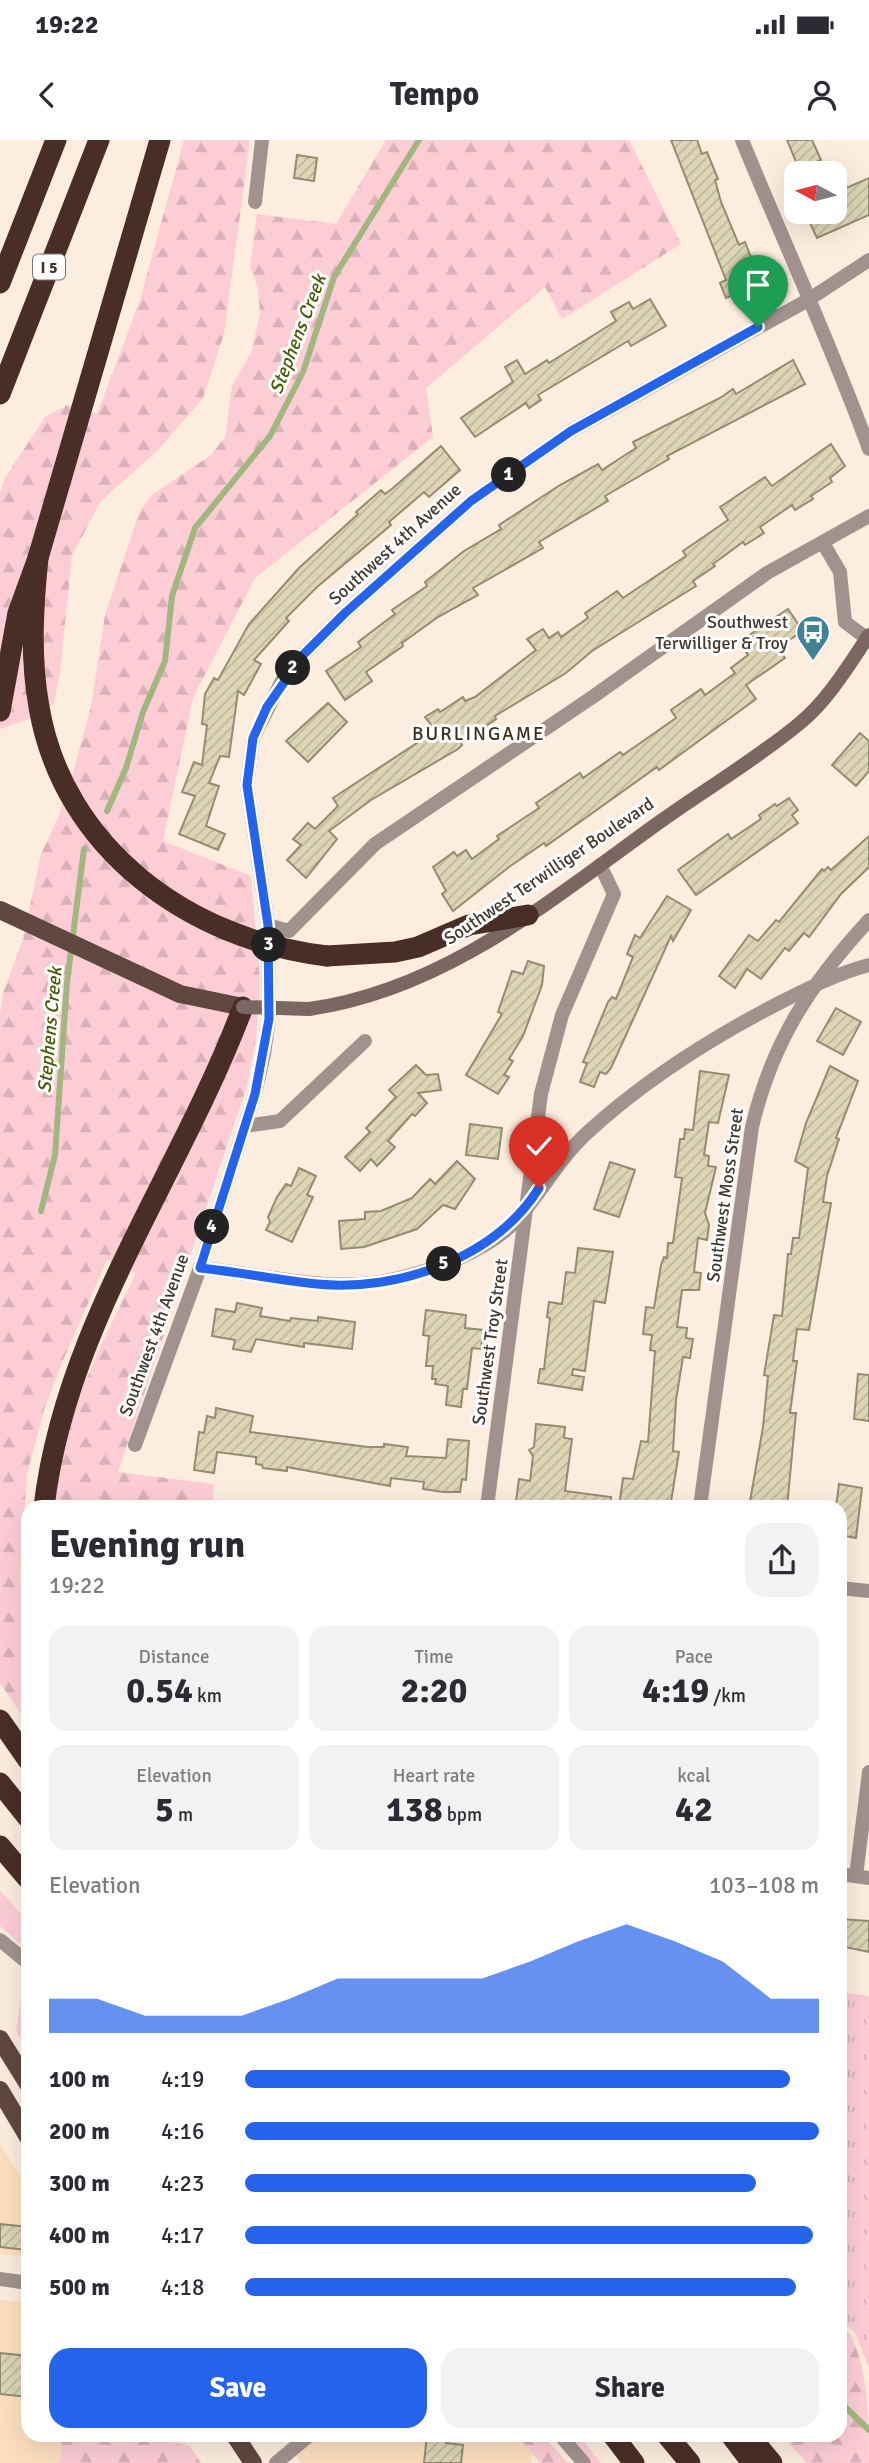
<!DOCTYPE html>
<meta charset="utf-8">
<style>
body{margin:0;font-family:Signika,sans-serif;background:#f2f2f3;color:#2b2b33;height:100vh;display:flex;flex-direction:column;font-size:26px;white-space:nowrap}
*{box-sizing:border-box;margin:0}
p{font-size:23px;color:#7c7c81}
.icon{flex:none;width:38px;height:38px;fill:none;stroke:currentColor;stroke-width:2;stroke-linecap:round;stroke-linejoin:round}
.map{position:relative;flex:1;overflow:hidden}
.drawer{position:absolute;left:21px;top:1360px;width:826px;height:942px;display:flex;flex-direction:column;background:#fff;border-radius:21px;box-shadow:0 7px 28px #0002}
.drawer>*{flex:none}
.needle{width:46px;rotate:277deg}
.tools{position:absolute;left:784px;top:21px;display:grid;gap:14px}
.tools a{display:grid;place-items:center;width:63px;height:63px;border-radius:14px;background:#fff;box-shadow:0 7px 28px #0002;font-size:35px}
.pin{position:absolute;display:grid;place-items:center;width:60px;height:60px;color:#fff;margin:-72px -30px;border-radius:50% 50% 50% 0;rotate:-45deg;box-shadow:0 0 7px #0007}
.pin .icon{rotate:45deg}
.km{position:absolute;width:35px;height:35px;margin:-18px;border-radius:50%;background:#222;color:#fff;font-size:19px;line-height:35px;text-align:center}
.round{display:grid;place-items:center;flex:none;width:74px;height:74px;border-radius:21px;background:#f2f2f3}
.head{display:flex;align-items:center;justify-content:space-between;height:119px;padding:0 28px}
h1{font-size:38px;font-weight:800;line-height:52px}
.figures{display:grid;grid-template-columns:repeat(3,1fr);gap:10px;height:119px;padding:7px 28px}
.figures div{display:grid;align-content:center;border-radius:18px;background:#f2f2f3;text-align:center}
.figures b{font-size:35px;font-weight:800}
.figures small{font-size:19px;font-weight:400}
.figures p{font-size:19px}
.chart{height:196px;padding:14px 28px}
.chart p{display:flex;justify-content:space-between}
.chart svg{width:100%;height:126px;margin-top:7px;fill:#2563eb;opacity:.7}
.action{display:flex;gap:14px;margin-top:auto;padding:14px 28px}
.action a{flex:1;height:80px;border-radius:21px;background:#2563eb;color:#fff;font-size:28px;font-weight:800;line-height:80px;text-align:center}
.action a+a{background:#f2f2f3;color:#2b2b33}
ul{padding:0 28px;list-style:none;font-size:23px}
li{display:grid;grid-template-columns:112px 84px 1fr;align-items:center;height:52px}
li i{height:18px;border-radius:9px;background:#2563eb}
.status{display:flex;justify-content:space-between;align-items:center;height:49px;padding:0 35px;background:#fff;direction:ltr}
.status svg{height:19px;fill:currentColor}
header{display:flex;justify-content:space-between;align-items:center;height:91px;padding:0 28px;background:#fff;font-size:32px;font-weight:800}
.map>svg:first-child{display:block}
.built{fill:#fddec0}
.green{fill:#fdcdd6}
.forest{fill:url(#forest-firs)}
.park{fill:url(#park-tufts)}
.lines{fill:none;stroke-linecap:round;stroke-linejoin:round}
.stream{stroke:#a2b780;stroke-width:6}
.building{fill:url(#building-hatch);stroke:#948c6f;stroke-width:2}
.minor{stroke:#a2928e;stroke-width:14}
.tertiary{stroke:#a2928e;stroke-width:14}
.secondary{stroke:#7c6661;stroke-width:14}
.primary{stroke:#604841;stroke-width:18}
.motorway{stroke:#492e27;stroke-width:21}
.secondary-bridge{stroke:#7c6661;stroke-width:14}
.motorway-bridge{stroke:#492e27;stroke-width:21}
.route-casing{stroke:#fff;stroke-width:14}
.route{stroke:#2563eb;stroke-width:9}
.labels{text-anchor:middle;stroke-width:6;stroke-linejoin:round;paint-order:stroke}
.shield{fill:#fff;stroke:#79726b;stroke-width:2}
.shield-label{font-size:16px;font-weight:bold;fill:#40362c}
.street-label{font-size:18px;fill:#40362c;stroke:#fff}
.poi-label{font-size:18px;fill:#40362c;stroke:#fff;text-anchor:end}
.water-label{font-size:19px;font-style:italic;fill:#445b04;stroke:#fff}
.neighbourhood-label{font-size:19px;letter-spacing:2px;fill:#412d1a;stroke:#fff}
</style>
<div class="status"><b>19:22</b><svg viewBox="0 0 49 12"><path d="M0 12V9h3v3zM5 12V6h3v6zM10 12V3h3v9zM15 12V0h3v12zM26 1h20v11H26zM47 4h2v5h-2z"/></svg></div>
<header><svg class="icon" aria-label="back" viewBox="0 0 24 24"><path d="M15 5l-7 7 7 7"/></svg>Tempo<svg class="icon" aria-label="person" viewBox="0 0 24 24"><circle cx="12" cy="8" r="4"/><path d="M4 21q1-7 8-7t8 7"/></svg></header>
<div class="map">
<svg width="869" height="2323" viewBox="0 0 869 2323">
<defs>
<pattern id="forest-firs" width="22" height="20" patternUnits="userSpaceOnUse" patternTransform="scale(1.75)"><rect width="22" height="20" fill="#fdcdd6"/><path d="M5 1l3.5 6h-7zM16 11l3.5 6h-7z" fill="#dab1b8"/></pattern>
<pattern id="park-tufts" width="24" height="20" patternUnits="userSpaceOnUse" patternTransform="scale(1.75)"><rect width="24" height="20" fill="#fdcdd6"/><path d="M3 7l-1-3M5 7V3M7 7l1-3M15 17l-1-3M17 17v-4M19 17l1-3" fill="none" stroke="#dab1b8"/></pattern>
<pattern id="building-hatch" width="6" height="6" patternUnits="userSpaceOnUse" patternTransform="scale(1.75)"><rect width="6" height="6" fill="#ddd5b6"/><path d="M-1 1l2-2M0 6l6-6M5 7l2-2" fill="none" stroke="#bfb79d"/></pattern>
</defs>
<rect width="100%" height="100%" fill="#fcedde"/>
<!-- built -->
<g class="built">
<polygon points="0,2004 28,2048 28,2117 0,2114"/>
<polygon points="0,2160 28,2162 28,2294 63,2294 59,2323 0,2323"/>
<polygon points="118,2294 179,2294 187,2306"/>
<polygon points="284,2294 516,2294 532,2312 531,2323 301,2323"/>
</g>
<!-- green -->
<g class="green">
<polygon points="0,1750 28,1782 28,1811 0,1786"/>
<polygon points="568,2294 578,2294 601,2323 593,2323"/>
</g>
<!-- forest -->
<g class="forest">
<polygon points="184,0 250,0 224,194 203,258 159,309 100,362 72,416 60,532 54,563 44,574 0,589 0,353 5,338 45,277 67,265 97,274 140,160"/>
<path d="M386 0H629L681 104 562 179 545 147 426 248 433 297 255 438 193 558 163 701 251 736 260 840 256 899 247 946 118 1332 214 1344 212 1367H54C58 1283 101 1207 136 1133L107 1120 61 1225 44 1270 27 1334 20 1436 28 1501V1584L0 1543V874L3 853 23 799 41 714 59 676 76 622 91 566 105 475 140 370 153 354 211 315 225 297 232 246 251 213 260 174 258 149 250 125 257 74 336 84Z"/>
<polygon points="24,1839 28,1842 28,1911 16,1891"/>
<path d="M840 2181C869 2212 869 2276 869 2323H807L780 2294H840Z"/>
<polygon points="63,2294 118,2294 190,2306 201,2323 59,2323"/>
<polygon points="516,2294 541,2294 568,2323 540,2323"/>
</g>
<!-- park -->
<polygon class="park" points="840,1852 869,1856 869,2229 855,2192 840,2181"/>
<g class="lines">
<!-- stream -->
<g class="stream">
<polyline points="107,671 126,628 143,572 165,521 172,456 195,388 270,296 303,232 334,137 419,0"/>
<polyline points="41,1071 55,1015 67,842 84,709"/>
<polyline points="840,2262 869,2290"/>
</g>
</g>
<!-- building -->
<g class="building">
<polygon points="671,0 697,0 702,14 707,12 718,39 715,40 721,62 739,105 745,102 761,144 726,158 720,143 726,140"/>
<polygon points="787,0 812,0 821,20 799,29"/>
<polygon points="297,15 317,18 314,41 294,38"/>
<polygon points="869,38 869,75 817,98 805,72 835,72 835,53"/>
<polygon points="650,159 666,186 631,206 628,201 538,255 541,260 529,268 526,263 475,297 461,278 513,242 505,227 517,220 525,234 547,220 549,223 616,181 611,172 629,162 633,169"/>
<polygon points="793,220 805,244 667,316 669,319 605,356 608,361 539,402 543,408 473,448 478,455 438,477 402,503 403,506 366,532 372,541 345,560 326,531 361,507 358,502 395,474 392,470 427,446 425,442 464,411 501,389 499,385 560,345 598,324 602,330 636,308 633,302 720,258 733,249 736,254"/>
<polygon points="831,304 845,326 830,338 832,342 811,356 813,359 795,370 792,365 760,387 764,393 745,405 743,402 713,424 715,426 693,441 696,446 592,511 566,533 495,576 496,579 461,603 462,605 458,609 371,660 329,691 337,699 306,738 287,720 301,705 293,699 308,683 315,689 338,666 333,658 426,597 432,586 425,577 438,569 440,572 463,557 465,561 475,557 536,510 527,499 543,489 549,498 558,492 561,497 588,478 585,473 617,451 623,458 686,416 683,411 728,380 720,367 765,337 772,346"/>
<polygon points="441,306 460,330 429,357 424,352 389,382 391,385 317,447 286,478 289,481 254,520 261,524 244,555 238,551 229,617 220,616 209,643 219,646 206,686 225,694 218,710 179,694 195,656 182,652 194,622 202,625 207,585 202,584 205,554 214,538 218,540 249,484 299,428 358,374 356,372 381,350 385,354 393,348"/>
<polygon points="788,469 803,491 785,503 788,507 781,512 785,518 746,545 756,559 659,630 657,627 546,706 544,703 509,727 453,771 442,754 446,751 433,727 454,712 457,716 466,710 472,719 499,699 497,696 539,668 536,663 580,633 583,638 620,612 623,615 676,578 671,570 701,549 705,555 735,533 731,528 748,515 739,502"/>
<polygon points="328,563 347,582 308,622 286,601"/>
<polygon points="860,593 869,601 869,631 856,646 832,625"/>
<polygon points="789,658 798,670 792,675 798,683 696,755 678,730 728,694 731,699 761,679 759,675 775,664 777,666"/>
<polygon points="869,696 869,727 841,754 809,797 804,793 789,811 785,808 761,839 747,829 735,848 719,836 749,795 758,801 776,780 779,782 822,729 824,731 828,727 831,730"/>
<polygon points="667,756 691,770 673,801 671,796 611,928 606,934 600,932 594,947 580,942 587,923 583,922 608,862 612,857 616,859 633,817 627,814 635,795 640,798"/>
<polygon points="528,821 544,826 542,845 523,896 509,919 513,921 504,935 509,937 498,954 466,935 502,874 498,872 512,831 523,834"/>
<polygon points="836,868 861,882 843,915 817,901"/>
<polygon points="416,925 426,935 438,934 441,950 418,953 427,963 415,976 412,974 388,1001 395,1007 377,1026 371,1019 360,1031 345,1017 370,992 366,988 396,957 389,950"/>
<polygon points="830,926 858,941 836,998 839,999 827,1036 823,1062 831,1063 809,1190 797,1189 793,1221 797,1221 790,1273 796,1273 787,1367 749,1367 763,1287 768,1236 764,1235 774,1175 782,1176 788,1114 791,1114 793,1098 799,1098 808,1028 795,1021 806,983"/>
<polygon points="700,931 729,935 718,983 709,982 704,1015 709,1016 708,1026 716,1027 705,1073 709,1085 707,1100 698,1098 694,1132 701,1133 699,1150 682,1150 677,1187 687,1188 686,1198 693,1199 690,1218 683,1217 676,1260 673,1311 679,1312 671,1362 660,1361 659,1367 619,1367 623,1338 633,1339 641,1301 648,1302 655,1211 650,1210 652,1195 643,1194 646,1167 654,1168 661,1125 664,1117 667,1118 668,1103 673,1103 682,1038 675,1037 680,999 684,999 685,989 693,990"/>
<polygon points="470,984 502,988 498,1019 466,1015"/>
<polygon points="457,1021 475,1039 455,1069 443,1065 417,1089 364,1107 341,1109 339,1081 365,1079 365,1072 381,1071 412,1058 430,1039 435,1044"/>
<polygon points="610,1022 635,1030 619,1077 594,1069"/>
<polygon points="299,1028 316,1036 307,1055 313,1057 292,1102 266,1090 270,1082 268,1077 277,1057 286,1044 291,1046"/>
<polygon points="578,1108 613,1112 605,1163 594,1161 585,1231 573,1229 572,1235 584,1237 582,1250 538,1243 540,1229 544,1229 550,1178 547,1177 549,1162 562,1164 566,1132 575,1133"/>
<polygon points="237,1163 262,1168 260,1176 290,1181 291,1178 318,1181 318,1177 355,1182 352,1209 304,1203 304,1207 256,1199 251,1212 233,1209 235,1200 212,1196 216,1169 235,1172"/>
<polygon points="426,1170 466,1175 465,1188 483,1190 481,1209 472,1208 467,1249 463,1249 461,1267 446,1265 448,1246 435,1244 436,1239 432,1239 433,1226 426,1226 429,1196 423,1195"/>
<polygon points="858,1234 869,1235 869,1281 854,1279"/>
<polygon points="216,1268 253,1276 250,1292 368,1307 384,1307 384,1304 408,1307 406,1316 446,1318 448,1299 469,1301 466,1340 462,1339 460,1352 443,1352 423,1349 424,1342 391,1338 390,1346 287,1327 287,1331 263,1328 262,1325 256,1324 256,1317 217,1312 214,1333 194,1330 199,1292 204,1293 207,1276 215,1278"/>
<polygon points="536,1284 565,1287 564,1298 572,1299 565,1351 611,1357 610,1367 534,1367 534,1364 516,1361 519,1339 530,1341 533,1316 529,1310 534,1307"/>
<polygon points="839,1344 862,1348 856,1398 840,1395 840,1367 836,1367"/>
<polygon points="840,1779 869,1781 869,1812 840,1806"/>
<polygon points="0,2084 28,2087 26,2110 0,2107"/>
<polygon points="0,2213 28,2216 28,2257 0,2254"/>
<polygon points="427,2294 447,2294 446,2303 463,2305 461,2323 424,2323"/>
</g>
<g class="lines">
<!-- minor -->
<g class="minor">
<path d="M742 0C784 103 831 204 869 309"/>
<polyline points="255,62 262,0"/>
<polyline points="823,403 840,432 845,482 869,500"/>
<polyline points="268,785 289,791 375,704 594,556 767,433 869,376"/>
<polyline points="245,986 280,981 365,901"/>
<path d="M200 1128C265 1134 330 1154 395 1139 435 1130 484 1112 514 1083 541 1055 557 1020 588 992 646 939 711 898 781 862 809 848 838 833 869 825"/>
<polyline points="135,1305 200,1128 255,954 264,914 269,879 268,785 247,645 253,598 282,541 303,515 345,473 471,361 571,291 808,160 869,120"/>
<polyline points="487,1367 541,954 562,875 614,754 600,725"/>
<path d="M700 1367 752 987C772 902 810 844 869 780"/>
<polyline points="840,1448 869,1451"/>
<polyline points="840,1734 869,1738"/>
<polyline points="856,1736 869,1632"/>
<polyline points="0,1800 28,1823"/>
<polyline points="559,2294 584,2323"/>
<polyline points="276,2323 311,2294"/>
</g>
<!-- tertiary -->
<polyline class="tertiary" points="0,2139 28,2143"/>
<!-- secondary -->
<path class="secondary" d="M309 869C445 850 552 759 661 681 707 648 757 619 800 583 828 560 849 525 869 495"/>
<!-- primary -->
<g class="primary">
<polyline points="0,770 180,854 243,867"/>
<polyline points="0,1899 28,1944"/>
<polyline points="0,1950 28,1997"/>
<polyline points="234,2294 253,2323"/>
</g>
<!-- motorway -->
<g class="motorway">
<polyline points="0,143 56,0"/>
<polyline points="0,254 99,0"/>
<polyline points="0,571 18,473 38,418 160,0"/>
<polyline points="327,816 395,812 418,807 469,785 528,775"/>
<path d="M44 1367C65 1186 180 1035 243 867"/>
<polyline points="0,1580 28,1620"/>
<polyline points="0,1643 28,1678"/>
<polyline points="0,1706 28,1739"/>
<polyline points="612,2294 634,2323"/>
<polyline points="666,2294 690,2323"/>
<polyline points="730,2294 752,2323"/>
<polyline points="748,2294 772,2323"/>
</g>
<!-- secondary-bridge -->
<polyline class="secondary-bridge" points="243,867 309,869"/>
<!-- motorway-bridge -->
<path class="motorway-bridge" d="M38 418C33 467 30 517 39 567 63 709 190 800 327 816"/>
</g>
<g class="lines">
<!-- route casing -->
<g class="route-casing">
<path id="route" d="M539 1048C495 1118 399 1152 317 1144 278 1140 239 1132 200 1128L255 954 269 879 268 785 247 645 253 598 267 567 303 515 345 473 471 361 571 291 758 187"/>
</g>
<!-- route -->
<use href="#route" class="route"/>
</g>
<!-- icons -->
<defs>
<g id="bus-pin" transform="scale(1.75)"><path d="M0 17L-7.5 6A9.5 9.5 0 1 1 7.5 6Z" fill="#408392" stroke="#fff"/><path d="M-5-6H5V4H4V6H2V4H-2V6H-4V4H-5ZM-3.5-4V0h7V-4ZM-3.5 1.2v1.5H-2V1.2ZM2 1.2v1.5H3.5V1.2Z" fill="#fff"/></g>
</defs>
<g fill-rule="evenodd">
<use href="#bus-pin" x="813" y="492"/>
</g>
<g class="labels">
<!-- shield labels -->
<rect class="shield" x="33" y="114.5" width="32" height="25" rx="5"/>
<g class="shield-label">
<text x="49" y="133">I 5</text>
</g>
<!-- street labels -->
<g class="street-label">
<text transform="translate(395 404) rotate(-42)" y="6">Southwest 4th Avenue</text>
<text transform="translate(549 731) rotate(-34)" y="6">Southwest Terwilliger Boulevard</text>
<text transform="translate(725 1055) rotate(-82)" y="6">Southwest Moss Street</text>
<text transform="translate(154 1195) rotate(-70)" y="6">Southwest 4th Avenue</text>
<text transform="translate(490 1202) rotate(-82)" y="6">Southwest Troy Street</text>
</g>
<!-- poi labels -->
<g class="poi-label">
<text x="788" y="488">Southwest<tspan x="788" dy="21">Terwilliger &amp; Troy</tspan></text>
</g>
<!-- water labels -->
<g class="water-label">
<text transform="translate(297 194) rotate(-69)" y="7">Stephens Creek</text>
<text transform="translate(49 890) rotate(-85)" y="7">Stephens Creek</text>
</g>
<!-- neighbourhood labels -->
<g class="neighbourhood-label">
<text x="479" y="600">BURLINGAME</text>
</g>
</g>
</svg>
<div class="tools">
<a><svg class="needle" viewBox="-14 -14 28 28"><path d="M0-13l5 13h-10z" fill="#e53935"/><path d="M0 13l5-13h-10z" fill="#7c7c81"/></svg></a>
</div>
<div class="pin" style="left:758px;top:187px;background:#1e9e55"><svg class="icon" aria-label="arrive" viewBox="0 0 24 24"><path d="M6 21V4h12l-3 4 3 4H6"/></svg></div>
<div class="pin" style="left:539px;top:1048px;background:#d93025"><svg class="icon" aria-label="check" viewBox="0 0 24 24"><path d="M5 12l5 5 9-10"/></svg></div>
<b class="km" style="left:509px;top:335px">1</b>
<b class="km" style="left:293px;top:528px">2</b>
<b class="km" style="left:269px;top:805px">3</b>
<b class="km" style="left:212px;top:1087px">4</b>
<b class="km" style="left:444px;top:1124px">5</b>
<section class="drawer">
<div class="head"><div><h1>Evening run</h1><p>19:22</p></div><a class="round"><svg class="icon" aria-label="share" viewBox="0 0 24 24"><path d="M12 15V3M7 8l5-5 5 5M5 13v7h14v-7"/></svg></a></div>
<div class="figures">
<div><p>Distance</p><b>0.54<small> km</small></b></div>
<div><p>Time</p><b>2:20</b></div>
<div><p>Pace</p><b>4:19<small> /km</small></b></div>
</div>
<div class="figures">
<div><p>Elevation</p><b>5<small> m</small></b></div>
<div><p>Heart rate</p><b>138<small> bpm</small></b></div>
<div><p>kcal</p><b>42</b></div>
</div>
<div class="chart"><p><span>Elevation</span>103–108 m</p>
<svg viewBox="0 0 160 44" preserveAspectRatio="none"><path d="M0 44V32L10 32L20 38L30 38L40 38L50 32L60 25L70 25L80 25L90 25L100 19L110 12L120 6L130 12L140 19L150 32L160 32V44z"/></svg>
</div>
<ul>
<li><b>100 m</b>4:19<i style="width:95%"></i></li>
<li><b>200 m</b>4:16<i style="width:100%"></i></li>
<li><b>300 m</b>4:23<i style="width:89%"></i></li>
<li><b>400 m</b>4:17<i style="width:99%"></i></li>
<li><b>500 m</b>4:18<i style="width:96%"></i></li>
</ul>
<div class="action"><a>Save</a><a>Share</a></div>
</section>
</div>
